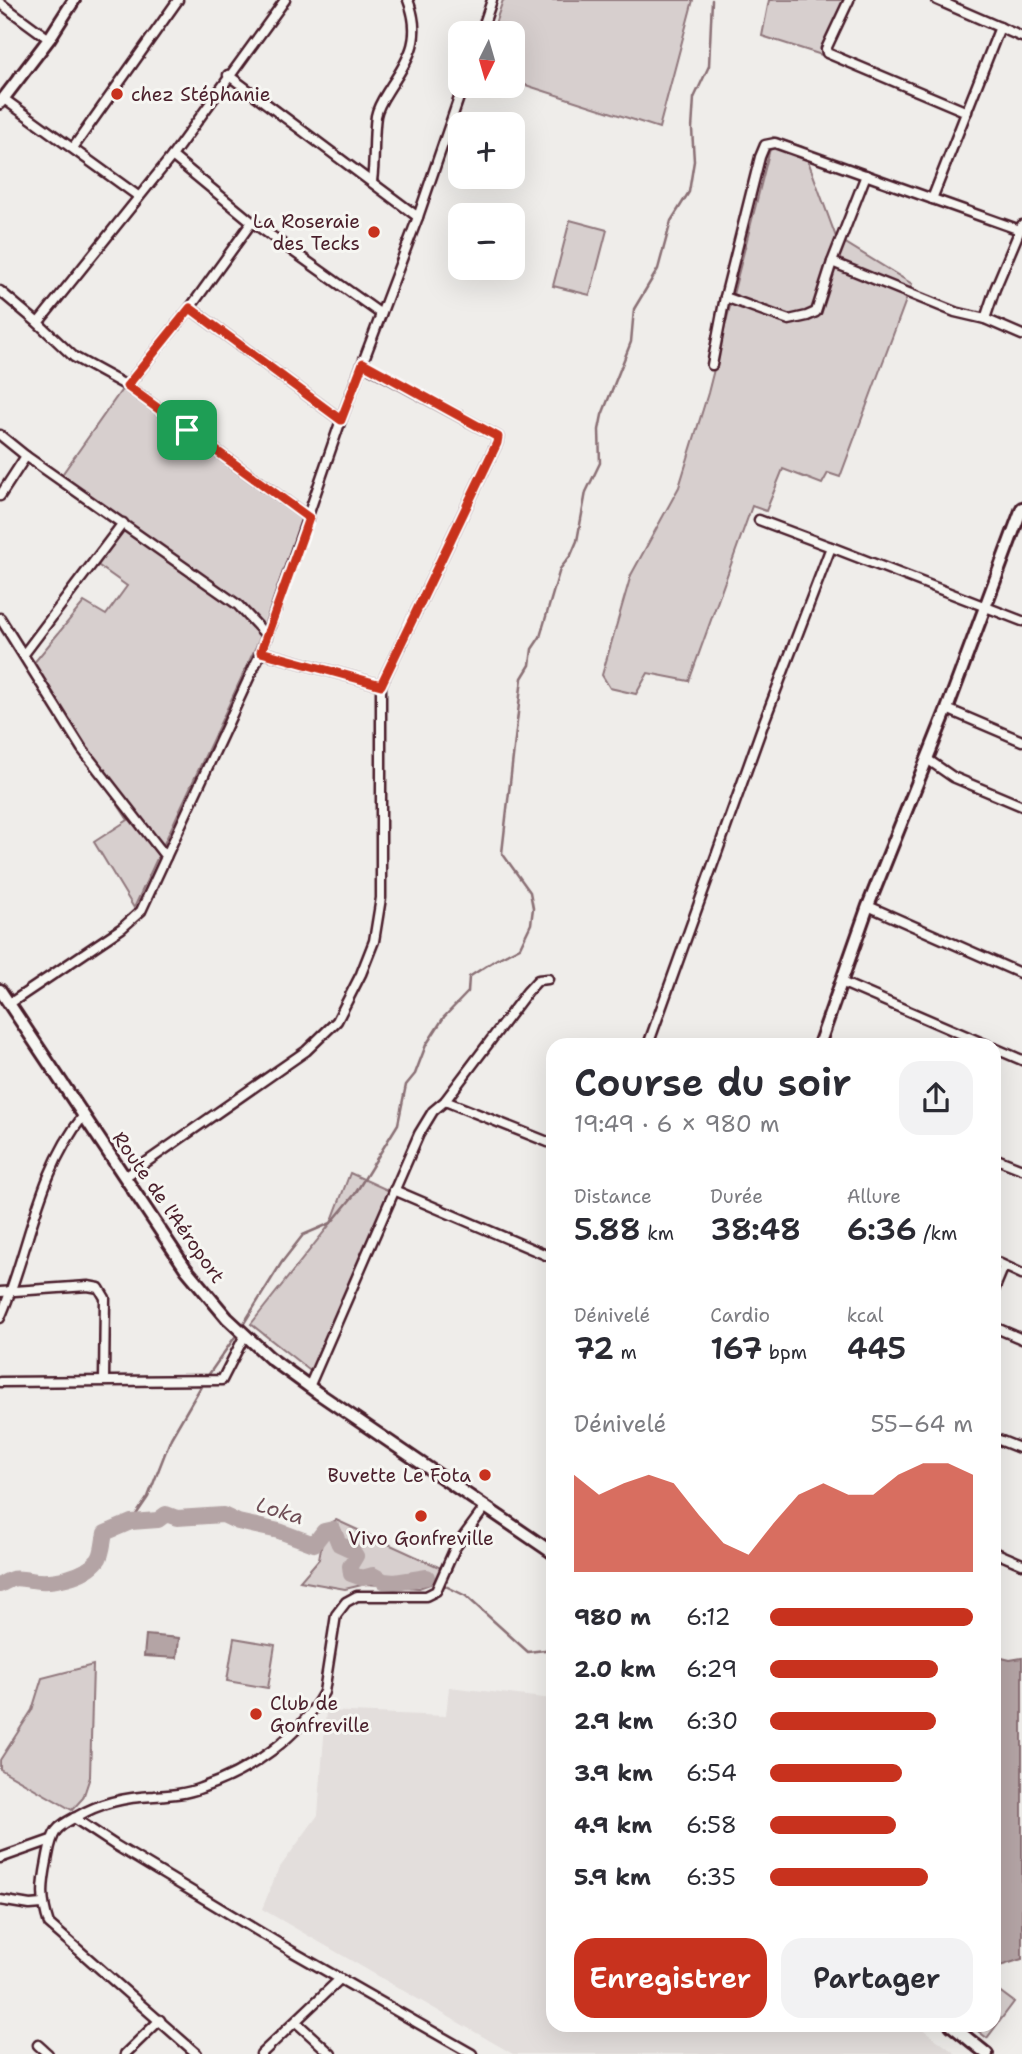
<!DOCTYPE html>
<html lang="fr">
<meta charset="utf-8">
<style>
body{margin:0;font-family:"Shantell Sans",sans-serif;background:#f2f2f3;color:#2b2b33;height:100vh;display:flex;flex-direction:column;font-size:26px;white-space:nowrap}
*{box-sizing:border-box;margin:0}
p{font-size:23px;color:#7c7c81}
.icon{flex:none;width:38px;height:38px;fill:none;stroke:currentColor;stroke-width:2;stroke-linecap:round;stroke-linejoin:round}
.map{position:relative;flex:1;overflow:hidden}
.panel{position:absolute;left:546px;top:1038px;width:455px;height:994px;display:flex;flex-direction:column;background:#fff;border-radius:21px;box-shadow:0 7px 28px #0002}
.panel>*{flex:none}
.needle{width:46px;rotate:185deg}
.fabs{position:absolute;left:448px;top:21px;display:grid;gap:14px}
.fabs a{display:grid;place-items:center;width:77px;height:77px;border-radius:14px;background:#fff;box-shadow:0 7px 28px #0002;font-size:35px}
.pin{position:absolute;display:grid;place-items:center;width:60px;height:60px;color:#fff;margin:-30px;border-radius:14px;box-shadow:0 4px 10px #0006}
.round{display:grid;place-items:center;flex:none;width:74px;height:74px;border-radius:21px;background:#f2f2f3}
.head{display:flex;align-items:center;justify-content:space-between;height:119px;padding:0 28px}
h1{font-size:38px;font-weight:600;line-height:52px}
.figures{display:grid;grid-template-columns:repeat(3,1fr);gap:10px;height:119px;padding:7px 28px}
.figures div{display:grid;align-content:center}
.figures b{font-size:30px;font-weight:600}
.figures small{font-size:19px;font-weight:400}
.figures p{font-size:19px}
.chart{height:196px;padding:14px 28px}
.chart p{display:flex;justify-content:space-between}
.chart svg{width:100%;height:126px;margin-top:7px;fill:#c8321e;opacity:.7}
.button{display:flex;gap:14px;margin-top:auto;padding:14px 28px}
.button a{flex:1;height:80px;border-radius:21px;background:#c8321e;color:#fff;font-size:28px;font-weight:600;line-height:80px;text-align:center}
.button a+a{background:#f2f2f3;color:#2b2b33}
ul{padding:0 28px;list-style:none;font-size:23px}
li{display:grid;grid-template-columns:112px 84px 1fr;align-items:center;height:52px}
li i{height:18px;border-radius:9px;background:#c8321e}
.map>svg:first-child{display:block}
.built{fill:#e3dedc}
.green{fill:#d7cfce;stroke:#90777c;stroke-width:2}
.water{fill:#b4a4a5;stroke:#8a6f74;stroke-width:2}
.lines{fill:none;stroke-linecap:round;stroke-linejoin:round}
.stream{stroke:#8a6f74;stroke-width:2.5}
.river{stroke:#b4a4a5;stroke-width:16}
.street-casing{stroke:#4a1f2b;stroke-width:13}
.secondary-casing{stroke:#4a1f2b;stroke-width:16}
.street{stroke:#f6f6f2;stroke-width:8}
.secondary{stroke:#f6f6f2;stroke-width:10}
.route-casing{stroke:#fff;stroke-width:14}
.route{stroke:#c8321e;stroke-width:9}
.poi-dot{fill:#c8321e;stroke:#f6f6f2;stroke-width:2.5}
.labels{text-anchor:middle;stroke-width:6;stroke-linejoin:round;paint-order:stroke}
.poi-label{font-size:19px;fill:#4a1f2b;stroke:#f6f6f2;text-anchor:start}
.street-label{font-size:19px;fill:#4a1f2b;stroke:#f6f6f2}
.water-label{font-size:21px;font-style:italic;fill:#6f4e56;stroke:#f6f6f2}
</style>
<div class="map">
<svg width="1022" height="2054" viewBox="0 0 1022 2054">
<rect width="100%" height="100%" fill="#efedea"/>
<filter id="ink" filterUnits="userSpaceOnUse"><feTurbulence type="fractalNoise" baseFrequency=".0143" numOctaves="2"/><feDisplacementMap in="SourceGraphic" scale="14" xChannelSelector="R" yChannelSelector="G"/><feConvolveMatrix kernelMatrix="1 2 1 2 8 2 1 2 1" color-interpolation-filters="sRGB"/></filter>
<g filter="url(#ink)">
<!-- built -->
<polygon class="built" points="449,1687 553,1699 553,2025 917,2025 956,2054 513,2054 262,1909 278,1870 318,1815 326,1711 446,1716"/>
<!-- green -->
<g class="green">
<polygon points="503,0 693,0 659,128 513,81 513,33 492,33"/>
<polygon points="769,0 844,0 828,57 762,36"/>
<polygon points="773,137 803,147 836,237 912,284 840,477 828,473 822,484 783,469 766,511 752,506 689,681 648,673 636,694 610,688 602,675 631,575 679,487 708,393"/>
<polygon points="570,220 607,230 590,295 553,286"/>
<polygon points="123,388 302,518 260,638 134,908 94,842 128,820 28,670 84,602 106,615 127,586 92,561 117,527 56,483"/>
<polygon points="350,1173 394,1193 314,1374 251,1324 331,1223"/>
<polygon points="336,1520 441,1568 436,1582 419,1588 366,1584 345,1589 300,1581 319,1559 325,1526"/>
<polygon points="234,1638 275,1645 268,1688 227,1681"/>
<polygon points="93,1665 90,1777 83,1798 72,1810 0,1769 0,1760 32,1710 42,1678"/>
<polygon points="994,1987 1014,2002 987,2038 970,2025 994,2025"/>
</g>
<!-- water -->
<g class="water">
<polygon points="146,1635 179,1638 177,1658 144,1656"/>
<polygon points="994,1656 1010,1660 1022,1658 1022,1959 994,1968"/>
</g>
<g class="lines">
<!-- stream -->
<g class="stream">
<polyline points="241,1328 282,1262 303,1235 331,1223 355,1194 398,1124 406,1085 415,1074 426,1045 444,1017 468,992 469,977 497,959 520,947 531,924 533,908 530,892 502,853 522,678 530,665 532,649 540,637 560,569 571,555 577,541 586,492 600,463 599,430 602,415 631,342 634,309 658,269 671,221 689,192 694,161 692,129 694,98 709,66 712,0"/>
<polyline points="207,1377 237,1334"/>
<polyline points="131,1522 148,1497 171,1438 203,1383"/>
<polyline points="427,1577 466,1596 528,1652 553,1649"/>
</g>
<!-- river -->
<path class="river" d="M0 1585C15 1576 15 1578 31 1580 51 1584 85 1577 98 1560 103 1554 103 1541 105 1533L131 1522 158 1520 166 1514 177 1518 223 1515 238 1522 279 1531 314 1544 324 1531 333 1529 339 1544 352 1550 356 1556 350 1566 351 1574 362 1578 373 1575 384 1581 395 1582 427 1577"/>
<!-- street casing -->
<g class="street-casing">
<g id="street">
<polyline points="849,0 826,49 827,53 967,112"/>
<polyline points="937,0 1022,37"/>
<polyline points="0,3 49,39"/>
<polyline points="481,33 492,0"/>
<polyline points="228,75 418,217"/>
<polyline points="4,99 138,196"/>
<polyline points="73,148 178,0"/>
<polyline points="172,156 252,222 381,314"/>
<path d="M372 181C375 160 373 137 376 116 378 105 385 96 391 86 411 56 422 36 408 0"/>
<polyline points="932,199 1000,27"/>
<polyline points="1022,225 995,289 985,319 1022,335"/>
<polyline points="832,262 955,312 985,319"/>
<polyline points="0,291 38,323 74,357 127,386 309,518"/>
<polyline points="725,297 789,320 807,316 816,312 832,262 866,175"/>
<polyline points="190,308 341,420"/>
<polyline points="38,323 172,156 285,0"/>
<polyline points="712,365 725,297 760,157 765,145 775,143 1020,230"/>
<polyline points="127,386 190,308 252,222"/>
<polyline points="0,435 26,456 238,605 267,636"/>
<polyline points="0,496 26,456"/>
<polyline points="831,547 1022,621"/>
<polyline points="0,618 82,749 166,857"/>
<polyline points="261,652 381,685"/>
<polyline points="24,654 123,523"/>
<polyline points="947,709 1022,741"/>
<polyline points="927,759 953,777 1022,806"/>
<polyline points="868,906 1022,974"/>
<polyline points="841,982 987,1045"/>
<polyline points="9,1004 122,928 141,911 261,652 341,420 418,217 463,86"/>
<polyline points="648,1045 764,722 831,547 759,520"/>
<polyline points="994,1048 1022,1060"/>
<polyline points="445,1101 553,1144"/>
<polyline points="994,1158 1022,1169"/>
<polyline points="125,1177 306,1051 337,1021 361,974 374,941 381,898 381,685 497,443 498,437 363,364"/>
<polyline points="394,1190 553,1258"/>
<polyline points="994,1261 1022,1274"/>
<polyline points="994,1290 1004,1266"/>
<polyline points="0,1292 88,1286 99,1288 105,1298 104,1380"/>
<path d="M0 1318C30 1250 36 1175 84 1115"/>
<polyline points="994,1327 1022,1339"/>
<polyline points="0,1382 222,1380 245,1335"/>
<polyline points="309,1387 419,1134 433,1111 445,1101 527,992 538,980 548,979"/>
<polyline points="994,1438 1022,1449"/>
<polyline points="994,1552 1022,1564"/>
<polyline points="74,1818 115,1845 293,1952 472,2054"/>
<polyline points="0,1858 51,1840"/>
<polyline points="0,1900 30,1905 42,1904"/>
<polyline points="296,2022 331,2054"/>
<polyline points="38,2045 48,2054"/>
<polyline points="125,2054 160,2020"/>
<path d="M197 2054 49 1924C41 1900 42 1886 47 1861 49 1851 50 1840 56 1831 61 1824 70 1820 78 1816 100 1803 128 1797 154 1796 170 1795 186 1794 201 1788 250 1771 299 1738 324 1692L336 1615 346 1602 357 1596H426L436 1591 455 1548 486 1506"/>
<polyline points="261,2054 340,1979"/>
</g>
</g>
<!-- secondary casing -->
<g class="secondary-casing">
<g id="secondary">
<polyline points="0,103 49,39 74,0"/>
<polyline points="0,990 186,1269 227,1318 270,1358 318,1393 553,1553"/>
<polyline points="819,1045 868,906 947,709 1022,508"/>
<polyline points="951,2025 987,2054"/>
</g>
</g>
<!-- street -->
<use href="#street" class="street"/>
<!-- secondary -->
<use href="#secondary" class="secondary"/>
</g>
</g>
<g class="lines" filter="url(#ink)">
<!-- route casing -->
<g class="route-casing">
<polygon id="route" points="190,308 341,420 363,363 498,437 497,443 381,685 261,652 309,518 127,386"/>
</g>
<!-- route -->
<use href="#route" class="route"/>
</g>
<!-- markers -->
<g class="poi-dot">
<circle cx="117" cy="94" r="7"/>
<circle cx="374" cy="232" r="7"/>
<circle cx="485" cy="1475" r="7"/>
<circle cx="421" cy="1516" r="7"/>
<circle cx="256" cy="1714" r="7"/>
</g>
<g class="labels">
<!-- poi labels -->
<g class="poi-label">
<text x="131" y="101">chez Stéphanie</text>
<text x="360" y="228" text-anchor="end">La Roseraie<tspan x="360" dy="22">des Tecks</tspan></text>
<text x="471" y="1482" text-anchor="end">Buvette Le Fota</text>
<text x="421" y="1545" text-anchor="middle">Vivo Gonfreville</text>
<text x="270" y="1710">Club de<tspan x="270" dy="22">Gonfreville</tspan></text>
</g>
<!-- street labels -->
<g class="street-label">
<text transform="translate(169 1207) rotate(55)" y="7">Route de l'Aéroport</text>
</g>
<!-- water labels -->
<g class="water-label">
<text transform="translate(280 1511) rotate(17)" y="7">Loka</text>
</g>
</g>
</svg>
<div class="fabs">
<a><svg class="needle" viewBox="-14 -14 28 28"><path d="M0-13l5 13h-10z" fill="#e53935"/><path d="M0 13l5-13h-10z" fill="#7c7c81"/></svg></a>
<a>+</a>
<a>−</a>
</div>
<div class="pin" style="left:187px;top:430px;background:#1e9e55"><svg class="icon" aria-label="arrive" viewBox="0 0 24 24"><path d="M6 21V4h12l-3 4 3 4H6"/></svg></div>
<section class="panel">
<div class="head"><div><h1>Course du soir</h1><p>19:49 · 6 × 980 m</p></div><a class="round"><svg class="icon" aria-label="share" viewBox="0 0 24 24"><path d="M12 15V3M7 8l5-5 5 5M5 13v7h14v-7"/></svg></a></div>
<div class="figures">
<div><p>Distance</p><b>5.88<small> km</small></b></div>
<div><p>Durée</p><b>38:48</b></div>
<div><p>Allure</p><b>6:36<small> /km</small></b></div>
</div>
<div class="figures">
<div><p>Dénivelé</p><b>72<small> m</small></b></div>
<div><p>Cardio</p><b>167<small> bpm</small></b></div>
<div><p>kcal</p><b>445</b></div>
</div>
<div class="chart"><p><span>Dénivelé</span>55–64 m</p>
<svg viewBox="0 0 160 44" preserveAspectRatio="none"><path d="M0 44V10L10 17L20 13L30 10L40 13L50 24L60 34L70 38L80 27L90 17L100 13L110 17L120 17L130 10L140 6L150 6L160 10V44z"/></svg>
</div>
<ul>
<li><b>980 m</b>6:12<i style="width:100%"></i></li>
<li><b>2.0 km</b>6:29<i style="width:83%"></i></li>
<li><b>2.9 km</b>6:30<i style="width:82%"></i></li>
<li><b>3.9 km</b>6:54<i style="width:65%"></i></li>
<li><b>4.9 km</b>6:58<i style="width:62%"></i></li>
<li><b>5.9 km</b>6:35<i style="width:78%"></i></li>
</ul>
<div class="button"><a>Enregistrer</a><a>Partager</a></div>
</section>
</div>
